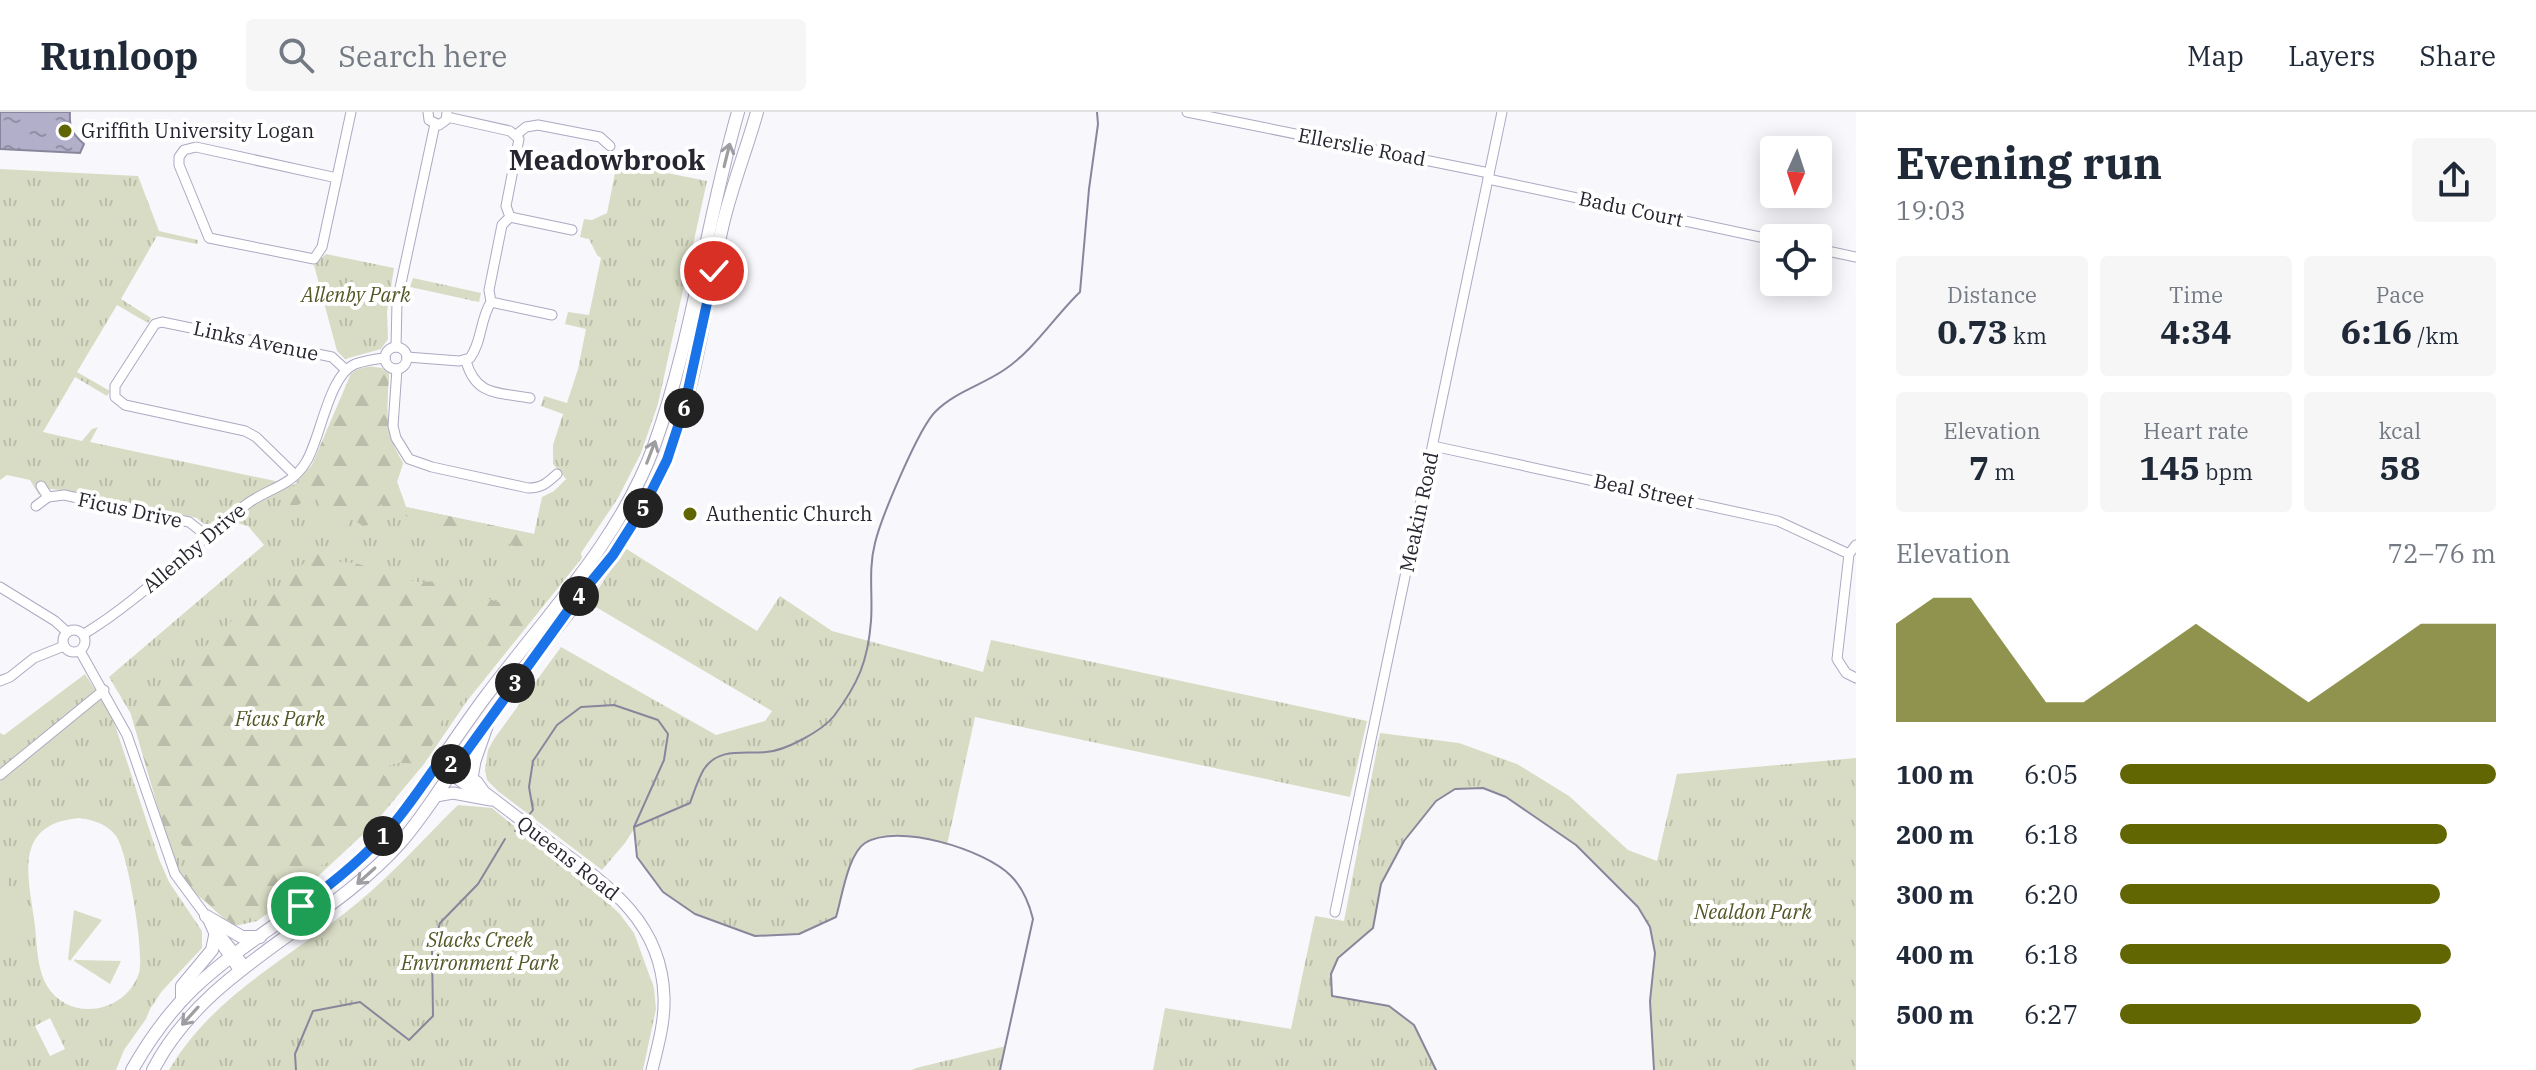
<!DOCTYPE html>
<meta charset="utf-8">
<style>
body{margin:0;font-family:"IBM Plex Serif",serif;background:#f6f6f7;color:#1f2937;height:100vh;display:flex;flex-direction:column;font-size:30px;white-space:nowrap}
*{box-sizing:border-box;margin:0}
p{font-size:26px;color:#747a83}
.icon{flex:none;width:44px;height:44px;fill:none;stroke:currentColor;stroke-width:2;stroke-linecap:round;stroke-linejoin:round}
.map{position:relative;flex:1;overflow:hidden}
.details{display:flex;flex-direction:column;background:#fff;width:680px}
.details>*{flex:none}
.needle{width:52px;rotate:183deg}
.controls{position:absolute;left:1760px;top:24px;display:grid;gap:16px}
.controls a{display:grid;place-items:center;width:72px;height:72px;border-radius:8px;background:#fff;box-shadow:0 4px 20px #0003;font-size:40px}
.pin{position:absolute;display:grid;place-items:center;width:68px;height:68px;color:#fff;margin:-34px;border:4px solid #fff;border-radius:50%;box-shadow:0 2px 8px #0007}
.km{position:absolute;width:40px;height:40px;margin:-20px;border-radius:50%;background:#222;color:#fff;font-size:22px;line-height:40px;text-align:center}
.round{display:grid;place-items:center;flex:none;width:84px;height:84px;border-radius:8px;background:#f6f6f7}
.summary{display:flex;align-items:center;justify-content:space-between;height:136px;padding:0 40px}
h1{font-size:44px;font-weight:700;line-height:60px}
.figures{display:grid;grid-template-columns:repeat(3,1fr);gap:12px;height:136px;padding:8px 40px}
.figures div{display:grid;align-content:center;border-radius:8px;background:#f6f6f7;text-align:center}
.figures b{font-size:34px;font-weight:700}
.figures small{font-size:22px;font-weight:400}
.figures p{font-size:22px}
.chart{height:224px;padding:16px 40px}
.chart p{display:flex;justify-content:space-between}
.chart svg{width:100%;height:144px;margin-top:8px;fill:#626602;opacity:.7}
ul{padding:0 40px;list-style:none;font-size:26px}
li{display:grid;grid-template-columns:128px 96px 1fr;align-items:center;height:60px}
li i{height:20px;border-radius:10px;background:#626602}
header{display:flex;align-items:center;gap:48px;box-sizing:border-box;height:112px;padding:0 40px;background:#fff;border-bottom:2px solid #e0e1e3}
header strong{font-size:38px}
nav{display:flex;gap:44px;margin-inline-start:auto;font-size:28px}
.search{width:560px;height:72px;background:#f6f6f7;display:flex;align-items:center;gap:20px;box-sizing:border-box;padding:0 28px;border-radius:8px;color:#747a83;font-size:30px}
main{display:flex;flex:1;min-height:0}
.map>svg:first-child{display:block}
.grass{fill:url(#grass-tufts);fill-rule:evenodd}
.forest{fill:url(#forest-firs)}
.pitch{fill:#d9dcc4}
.water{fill:url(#water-ripples);stroke:#88869c;stroke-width:2}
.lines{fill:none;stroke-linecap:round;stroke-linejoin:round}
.stream{stroke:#88869c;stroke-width:2}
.minor-casing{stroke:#aca9c2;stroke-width:11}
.tertiary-casing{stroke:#aca9c2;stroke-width:13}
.secondary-casing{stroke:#aca9c2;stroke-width:14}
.minor{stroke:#fff;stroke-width:9}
.tertiary{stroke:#fff;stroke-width:11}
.secondary{stroke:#fff;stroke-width:12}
.oneway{stroke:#9e9da2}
.route-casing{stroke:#fff;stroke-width:16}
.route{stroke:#1a73e8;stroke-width:10}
.poi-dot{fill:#626602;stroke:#fff;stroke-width:3}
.labels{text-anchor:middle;stroke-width:8;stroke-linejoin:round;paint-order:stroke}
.poi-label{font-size:20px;fill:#272630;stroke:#fff;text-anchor:start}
.street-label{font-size:20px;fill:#272630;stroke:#fff}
.park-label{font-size:20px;font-style:italic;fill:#535625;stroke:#fff}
.district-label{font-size:28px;font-weight:bold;fill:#272630;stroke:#fff}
</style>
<header>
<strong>Runloop</strong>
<div class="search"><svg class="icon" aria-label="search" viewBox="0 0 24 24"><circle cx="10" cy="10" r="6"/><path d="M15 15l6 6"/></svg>Search here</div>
<nav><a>Map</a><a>Layers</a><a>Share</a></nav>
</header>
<main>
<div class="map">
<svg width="1856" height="958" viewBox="0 0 1856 958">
<defs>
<pattern id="grass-tufts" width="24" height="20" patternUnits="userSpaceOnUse" patternTransform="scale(2)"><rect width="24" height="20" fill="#d9dcc4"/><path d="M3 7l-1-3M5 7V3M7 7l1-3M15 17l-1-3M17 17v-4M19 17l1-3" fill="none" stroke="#babda9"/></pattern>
<pattern id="forest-firs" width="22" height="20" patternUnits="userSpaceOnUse" patternTransform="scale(2)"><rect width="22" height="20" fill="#d9dcc4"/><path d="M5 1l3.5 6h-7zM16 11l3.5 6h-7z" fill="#babda9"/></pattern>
<pattern id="water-ripples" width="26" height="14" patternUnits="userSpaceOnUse" patternTransform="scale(2)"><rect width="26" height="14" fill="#b2afcb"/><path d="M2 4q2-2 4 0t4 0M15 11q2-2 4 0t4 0" fill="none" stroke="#918ea5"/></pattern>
</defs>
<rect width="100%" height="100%" fill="#f8f7fc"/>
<!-- grass -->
<g class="grass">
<path d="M617 51 707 69 658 292 641 341 618 386 581 441 582 446 467 589 424 652 374 712 313 769 257 809 235 814 229 811 184 771 172 743 131 602 109 565 264 433 248 414 217 406 210 412H204L197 406 62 378 48 377 39 383 30 368 7 363 0 368V57L138 64 159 119 198 128 197 132 157 124 121 187 151 206 148 211 117 193 77 260 110 279 107 284 75 265 43 320 82 329 92 317 98 315 90 330 294 373 312 353 351 262C362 253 378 252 389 262 387 297 383 319 403 351L397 370 406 395 534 422 542 385 554 379 566 367 553 352V333L563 302 541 294 544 284 567 291 578 257 586 217 565 212 568 200 589 203 601 146 597 143 589 127 580 125 584 107 592 108 607 101Z"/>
<polygon points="326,142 394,156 387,200 388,227 381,237 345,247 337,239 314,153"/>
<polygon points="413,166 481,181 479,190 410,175"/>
<path d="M625 436 757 519 780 484 832 519 983 560 991 528 1367 609 1350 685 975 605 947 733C917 724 866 709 851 750 845 766 841 787 836 805L799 822 755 824 695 802 663 780 646 759 637 745 634 717 625 731 602 758 499 680 487 668 485 658 488 638 494 627 561 535 716 623 765 609 772 599 589 491Z"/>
<path d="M85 562 112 604 159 747 169 770 202 819V836L162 879 150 897 146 907 124 938 116 958H0V621L4 623ZM79 706C94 708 107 712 116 724 128 740 145 843 139 861 126 901 70 911 47 874 37 857 37 834 35 814 29 767 11 712 79 706ZM50 906 65 937 50 944 35 914Z"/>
<polygon points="1380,621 1459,631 1517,652 1569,684 1628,738 1657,749 1677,662 1856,646 1856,958 1654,958 1650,889 1655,841 1650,815 1639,796 1576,733 1506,685 1483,676 1455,677 1436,689 1404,729 1381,772 1373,816 1338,846 1331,862 1332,885 1389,894 1414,913 1436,958 1153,958 1165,896 1291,917 1315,804 1344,809"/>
<path d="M458 693 492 696 594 779 619 801 634 821 654 876 656 897 643 958H169C215 881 289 847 356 792 393 762 424 726 458 693Z"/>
<polygon points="1006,934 1000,958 912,958 916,956"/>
</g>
<!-- forest -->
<g class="forest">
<path d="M373 255 382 256 389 262C387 297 383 319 403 351L397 370 406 395 534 422 543 426V438H527L455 415 441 416 433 411 414 410 405 403 403 406 385 398 381 392 372 412 363 414 351 406 348 408 346 416 333 414 330 404 316 387 307 386 298 393H290L289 382 312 353 351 262 356 258Z"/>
<path d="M322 439 326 441 330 449 355 451 416 470 443 469 461 482 480 477 489 487 498 490 510 483 513 488 519 487 523 496 533 498C532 514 518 520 506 528L503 538 497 537 489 541 486 548 489 552 469 568 464 588C433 601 442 633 419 649 411 654 401 648 388 654L384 664H396L400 667 394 677 396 685 389 692 381 695 374 712 334 748 305 760 301 777 290 785 281 782 277 793C264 799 249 809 236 810L235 814 184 771 179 760 186 749V737L171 721 166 724 131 602 201 537 221 523 232 508C272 500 288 455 322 439Z"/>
</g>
<!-- pitch -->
<g class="pitch">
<polygon points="1,746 5,768 26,815 0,820"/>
<polygon points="74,798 102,808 70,849 68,847"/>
<polygon points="75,847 77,848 121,849 110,872 74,849"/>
</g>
<!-- water -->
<path class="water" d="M0 0H70C69 15 72 22 84 32L80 41 0 37Z"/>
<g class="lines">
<!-- stream -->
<g class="stream">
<path d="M525 708 533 698 529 675 533 649 557 613 581 595 614 593 658 608 668 622 664 648 634 715 637 745 663 780 695 802 755 824 799 822 836 805C842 785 848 742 865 731 897 710 986 738 1011 764 1023 776 1029 791 1033 807L1000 958"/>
<path d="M634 715 690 691C694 680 698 667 704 657 719 635 744 642 766 640 785 639 822 619 834 604 858 572 868 549 871 509 873 483 868 458 875 431 881 406 919 315 936 299 955 280 982 273 1004 258 1034 238 1054 205 1080 180L1089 77 1098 12 1097 0"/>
<polyline points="515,719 521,712"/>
<polyline points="296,958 295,942 313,899 360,890 409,928 433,904 432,839 440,811 478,772 505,727"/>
<polyline points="1436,958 1414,913 1389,894 1332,884 1331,862 1338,846 1373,816 1381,772 1404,729 1436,689 1455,677 1483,676 1506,685 1576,733 1638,795 1650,815 1655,841 1650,889 1654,958"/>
</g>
<!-- minor casing -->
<g class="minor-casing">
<g id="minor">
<polyline points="428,0 429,8 439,13 446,8 447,0"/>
<polyline points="1187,0 1489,61"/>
<polyline points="516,23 526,15 538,13 600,25 610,34"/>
<polyline points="337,66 196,35 184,38 179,45 179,53 209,126 314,147 322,135 351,0"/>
<polyline points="1488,67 1774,128"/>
<polyline points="510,105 572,118"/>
<polyline points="1818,137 1856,145"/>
<polyline points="491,190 552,203"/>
<polyline points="396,235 397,190 435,12"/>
<circle cx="396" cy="246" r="11"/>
<path d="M407 245 459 249 470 246C482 230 480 207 491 190L489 178 502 113 510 105 506 94 519 27 510 19 447 5"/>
<path d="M466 249C476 285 499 280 530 286"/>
<path d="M397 257 393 314 396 326 409 347 432 355 528 376C542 376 547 371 557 362"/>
<polyline points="1433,334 1778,409 1849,442"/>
<polyline points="295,363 256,325 245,319 125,293 115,285 115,274 155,212 162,210 332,245 346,258"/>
<polyline points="48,385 64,383 189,410 207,424"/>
<polyline points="36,394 48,385 41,374"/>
<polyline points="1856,433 1849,442 1837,547 1846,561 1856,566"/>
<polyline points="0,475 55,509 67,520"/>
<circle cx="74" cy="529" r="11"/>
<path d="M84 522C144 486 191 433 247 392 268 376 291 375 306 350 321 326 328 264 355 252 364 249 375 247 385 246"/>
<polyline points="80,539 127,623 175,762 206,804 215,824 239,859"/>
<polyline points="0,569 10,565 34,546 64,534"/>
<polyline points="0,663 104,578"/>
<polyline points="1335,800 1502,0"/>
<polyline points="213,813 246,855"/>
</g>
</g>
<!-- tertiary casing -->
<g class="tertiary-casing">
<g id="tertiary">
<path d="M442 646 477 670 484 680C508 698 533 717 557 736 611 775 662 812 664 885 665 909 658 934 652 958"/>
<polyline points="437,652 472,677 483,679"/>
<polyline points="472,666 475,649 488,612"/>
<polyline points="436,684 453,681 491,688"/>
</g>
</g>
<!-- secondary casing -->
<g class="secondary-casing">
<g id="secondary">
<polyline points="206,804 242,825 260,825"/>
<polyline points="182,888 182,874 212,838 215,824"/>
<path d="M132 958C149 928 169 900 194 876 251 822 324 788 378 729 419 685 450 632 486 584 545 505 620 428 654 334 693 226 706 110 738 0"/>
<path d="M153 958C206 855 325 815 400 731 423 705 440 676 460 648 482 615 507 583 531 550 579 484 638 422 668 345 697 272 705 192 722 116 731 76 746 39 757 0"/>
</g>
</g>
<!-- minor -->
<use href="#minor" class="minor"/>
<!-- tertiary -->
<use href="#tertiary" class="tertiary"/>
<!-- secondary -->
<use href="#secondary" class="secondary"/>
</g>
<!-- one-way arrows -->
<defs><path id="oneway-shaft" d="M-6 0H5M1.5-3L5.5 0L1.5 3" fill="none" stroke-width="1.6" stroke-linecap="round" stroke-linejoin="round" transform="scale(2)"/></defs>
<g class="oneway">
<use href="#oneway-shaft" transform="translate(727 43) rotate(-76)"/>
<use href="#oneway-shaft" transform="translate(651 340) rotate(-69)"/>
<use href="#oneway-shaft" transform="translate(366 764) rotate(138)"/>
<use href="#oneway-shaft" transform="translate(190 904) rotate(132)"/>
</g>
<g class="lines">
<!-- route casing -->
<g class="route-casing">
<path id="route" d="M301 794C333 771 364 746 390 716 409 694 425 669 442 646L455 655 572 493 613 443 644 394 667 348 684 296 714 159"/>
</g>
<!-- route -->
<use href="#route" class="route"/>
</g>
<!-- markers -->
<g class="poi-dot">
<circle cx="65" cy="19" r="8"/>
<circle cx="690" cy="402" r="8"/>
</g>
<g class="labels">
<!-- poi labels -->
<g class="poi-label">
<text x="81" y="26">Griffith University Logan</text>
<text x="706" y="409">Authentic Church</text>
</g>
<!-- street labels -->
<g class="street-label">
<text transform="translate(1362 35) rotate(11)" y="7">Ellerslie Road</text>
<text transform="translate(1631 97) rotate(12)" y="7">Badu Court</text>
<text transform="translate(256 229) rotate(12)" y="7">Links Avenue</text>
<text transform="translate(1644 379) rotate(12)" y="7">Beal Street</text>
<text transform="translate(130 398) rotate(12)" y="7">Ficus Drive</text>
<text transform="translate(1419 400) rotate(-78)" y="7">Meakin Road</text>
<text transform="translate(194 436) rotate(-40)" y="7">Allenby Drive</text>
<text transform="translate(568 746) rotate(38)" y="7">Queens Road</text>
</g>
<!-- park labels -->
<g class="park-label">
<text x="356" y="190">Allenby Park</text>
<text x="280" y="614">Ficus Park</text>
<text x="1753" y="807">Nealdon Park</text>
<text x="480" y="835">Slacks Creek<tspan x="480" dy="23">Environment Park</tspan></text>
</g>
<!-- district labels -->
<g class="district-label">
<text x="607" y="58">Meadowbrook</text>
</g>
</g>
</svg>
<div class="controls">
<a><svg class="needle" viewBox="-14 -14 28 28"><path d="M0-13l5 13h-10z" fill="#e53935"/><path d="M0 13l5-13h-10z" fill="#747a83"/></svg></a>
<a><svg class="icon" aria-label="locate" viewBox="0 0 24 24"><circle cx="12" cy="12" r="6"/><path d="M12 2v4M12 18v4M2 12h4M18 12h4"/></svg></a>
</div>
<div class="pin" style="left:301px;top:794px;background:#1e9e55"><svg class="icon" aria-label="arrive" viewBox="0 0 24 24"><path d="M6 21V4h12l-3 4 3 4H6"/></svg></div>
<div class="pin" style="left:714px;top:159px;background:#d93025"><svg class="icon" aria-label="check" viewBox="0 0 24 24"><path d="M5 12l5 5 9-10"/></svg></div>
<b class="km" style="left:383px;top:724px">1</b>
<b class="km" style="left:451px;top:652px">2</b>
<b class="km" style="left:515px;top:571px">3</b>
<b class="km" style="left:579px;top:484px">4</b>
<b class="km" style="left:643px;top:396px">5</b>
<b class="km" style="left:684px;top:296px">6</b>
</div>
<section class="details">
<div class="summary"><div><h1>Evening run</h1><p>19:03</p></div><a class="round"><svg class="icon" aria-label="share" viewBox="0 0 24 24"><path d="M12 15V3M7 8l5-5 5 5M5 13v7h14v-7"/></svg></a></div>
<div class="figures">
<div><p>Distance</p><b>0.73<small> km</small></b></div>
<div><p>Time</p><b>4:34</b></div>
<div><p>Pace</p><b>6:16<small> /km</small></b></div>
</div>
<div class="figures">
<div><p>Elevation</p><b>7<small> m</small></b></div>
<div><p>Heart rate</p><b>145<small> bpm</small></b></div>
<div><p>kcal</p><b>58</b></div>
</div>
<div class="chart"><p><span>Elevation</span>72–76 m</p>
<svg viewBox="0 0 160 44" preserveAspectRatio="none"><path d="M0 44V14L10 6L20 6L30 22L40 38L50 38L60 30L70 22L80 14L90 22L100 30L110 38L120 30L130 22L140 14L150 14L160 14V44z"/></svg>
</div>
<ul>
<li><b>100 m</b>6:05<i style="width:100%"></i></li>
<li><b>200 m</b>6:18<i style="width:87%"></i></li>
<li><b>300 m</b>6:20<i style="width:85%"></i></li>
<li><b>400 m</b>6:18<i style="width:88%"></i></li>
<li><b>500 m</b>6:27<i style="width:80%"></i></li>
</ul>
</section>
</main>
